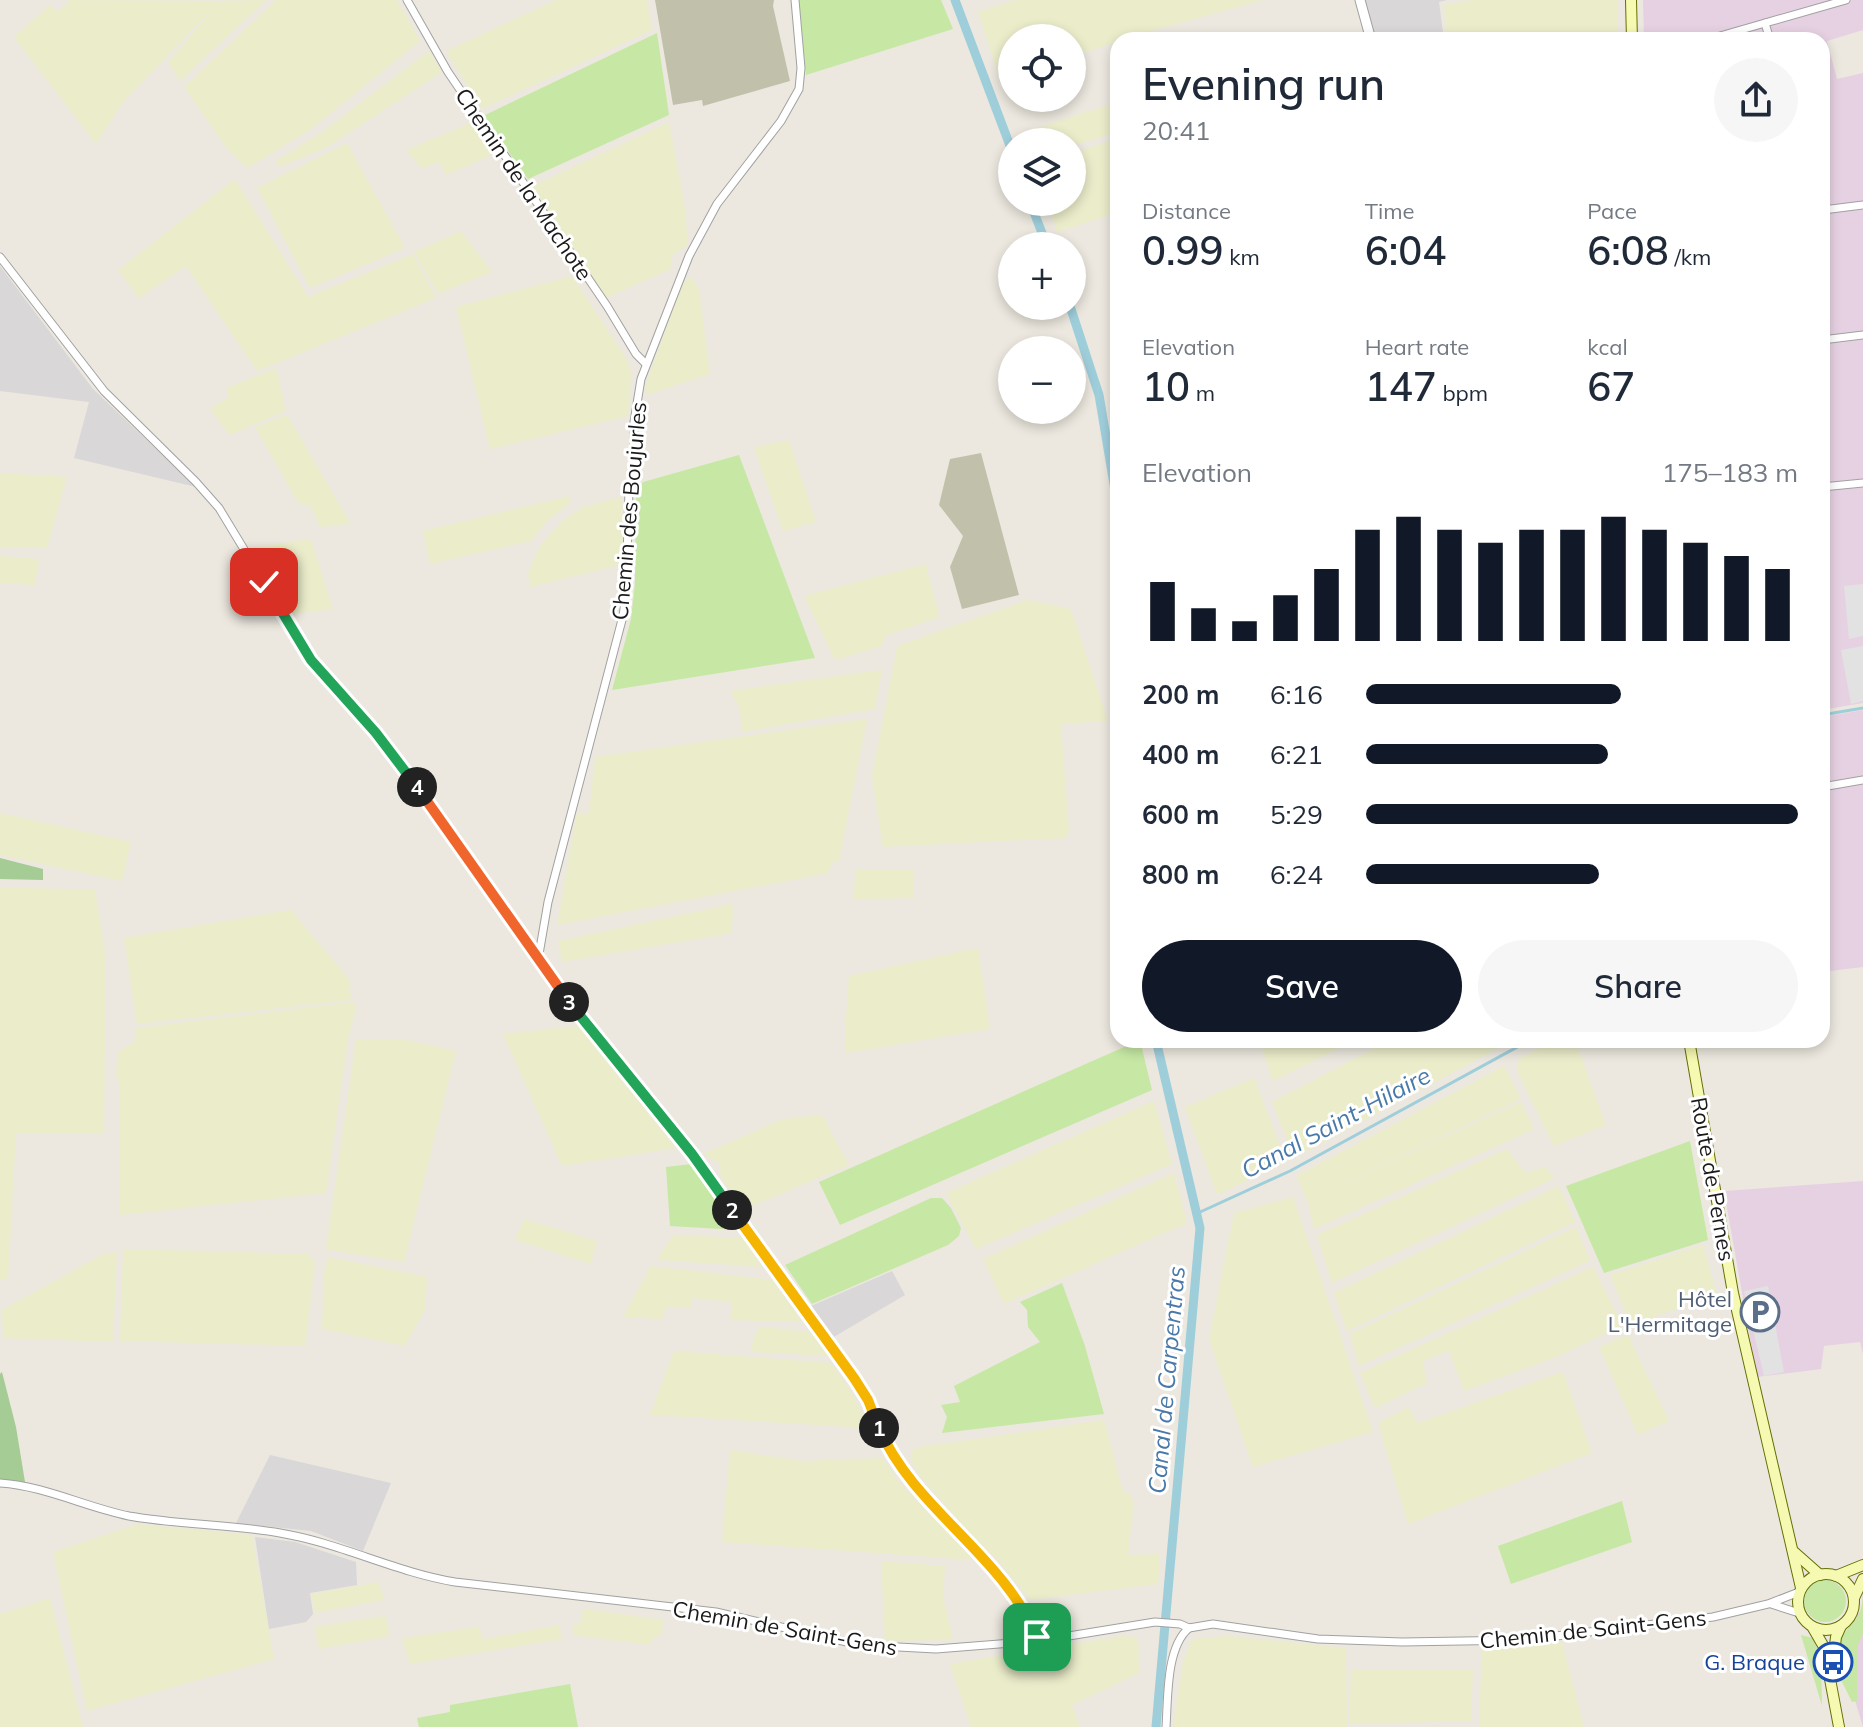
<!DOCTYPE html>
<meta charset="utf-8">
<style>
body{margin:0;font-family:Mulish,sans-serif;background:#f6f6f7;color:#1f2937;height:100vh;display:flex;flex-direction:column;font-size:30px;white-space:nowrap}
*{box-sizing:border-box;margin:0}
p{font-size:26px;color:#747a83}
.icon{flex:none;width:44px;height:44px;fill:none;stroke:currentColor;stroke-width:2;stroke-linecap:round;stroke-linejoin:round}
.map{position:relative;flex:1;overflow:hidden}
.sheet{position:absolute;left:1110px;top:32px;width:720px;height:1016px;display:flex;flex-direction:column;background:#fff;border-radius:24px;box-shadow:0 4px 12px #0003}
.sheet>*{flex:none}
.buttons{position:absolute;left:998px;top:24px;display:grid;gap:16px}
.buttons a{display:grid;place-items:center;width:88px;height:88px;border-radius:50%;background:#fff;box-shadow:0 4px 12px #0003;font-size:40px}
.pin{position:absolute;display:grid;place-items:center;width:68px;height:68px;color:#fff;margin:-34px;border-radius:16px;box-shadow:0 4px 12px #0006}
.km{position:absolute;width:40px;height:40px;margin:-20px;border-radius:50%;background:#222;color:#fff;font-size:22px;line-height:40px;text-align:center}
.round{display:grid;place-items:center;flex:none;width:84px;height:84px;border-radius:42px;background:#f6f6f7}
.head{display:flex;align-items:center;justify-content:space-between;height:136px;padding:0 32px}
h1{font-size:44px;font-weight:600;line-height:60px}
.figures{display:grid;grid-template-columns:repeat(3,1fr);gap:12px;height:136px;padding:8px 32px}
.figures div{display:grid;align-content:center}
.figures b{font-size:40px;font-weight:600}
.figures small{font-size:22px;font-weight:400}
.figures p{font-size:22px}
.chart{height:224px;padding:16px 32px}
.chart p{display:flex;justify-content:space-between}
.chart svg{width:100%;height:144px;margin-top:8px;stroke:#111827;stroke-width:6}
.cta{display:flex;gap:16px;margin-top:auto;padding:16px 32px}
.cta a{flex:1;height:92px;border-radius:48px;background:#111827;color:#fff;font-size:32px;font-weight:600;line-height:92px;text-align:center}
.cta a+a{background:#f6f6f7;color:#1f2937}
ul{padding:0 32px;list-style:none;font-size:26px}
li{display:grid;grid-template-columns:128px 96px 1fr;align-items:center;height:60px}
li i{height:20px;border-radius:10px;background:#111827}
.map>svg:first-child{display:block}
.residential{fill:#d9d7d7}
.industrial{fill:#e6d1e2}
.construction{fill:#c1c1ab}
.farmland{fill:#eaecca}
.grass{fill:#c6e8a4}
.forest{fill:#a5cc94}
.parking{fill:#e2e2e2}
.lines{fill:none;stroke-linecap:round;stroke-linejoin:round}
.stream{stroke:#9fcedb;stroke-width:3}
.canal{stroke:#9fcedb;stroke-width:9}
.minor-casing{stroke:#a1a1a1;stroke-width:9}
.tertiary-casing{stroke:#a1a1a1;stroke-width:11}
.secondary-casing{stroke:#646f04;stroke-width:12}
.minor{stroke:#fff;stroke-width:7}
.tertiary{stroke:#fff;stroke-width:9}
.secondary{stroke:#f6f9b1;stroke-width:10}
.split-1-casing{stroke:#fff;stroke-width:16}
.split-2-casing{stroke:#fff;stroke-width:16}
.split-3-casing{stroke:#fff;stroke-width:16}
.split-4-casing{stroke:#fff;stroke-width:16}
.split-5-casing{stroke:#fff;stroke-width:16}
.split-1{stroke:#f5b400;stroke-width:10}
.split-2{stroke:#f5b400;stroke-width:10}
.split-3{stroke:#22a559;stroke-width:10}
.split-4{stroke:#f0652b;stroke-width:10}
.split-5{stroke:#22a559;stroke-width:10}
.labels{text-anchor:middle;stroke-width:6;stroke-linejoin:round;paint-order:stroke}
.street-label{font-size:22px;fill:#1a1a1a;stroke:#fff}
.service-label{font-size:22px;fill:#4e5e75;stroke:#fff;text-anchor:end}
.transit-label{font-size:22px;fill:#164399;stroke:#fff;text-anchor:end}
.water-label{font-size:24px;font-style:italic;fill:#4879a9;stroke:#fff}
</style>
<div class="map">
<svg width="1863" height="1727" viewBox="0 0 1863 1727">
<rect width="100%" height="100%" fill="#ece8df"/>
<!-- residential -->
<g class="residential">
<polygon points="1365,0 1447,0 1439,2 1444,40 1376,40"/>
<polygon points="0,266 93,389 196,487 74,458 89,402 0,391"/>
<polygon points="892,1271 905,1295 832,1338 811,1306"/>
<polygon points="270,1455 391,1483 363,1551 311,1531 236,1523"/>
<polygon points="255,1537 295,1542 356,1562 357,1585 310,1593 313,1614 306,1622 269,1629"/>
</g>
<!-- industrial -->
<g class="industrial">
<polygon points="1643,0 1863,0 1863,30 1827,41 1837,79 1863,73 1863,703 1822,710 1822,40 1644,40"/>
<polygon points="1863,710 1863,967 1822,972 1822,717"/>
<polygon points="1863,1181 1863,1354 1860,1342 1824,1346 1821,1369 1757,1377 1724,1191"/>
<polygon points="1863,1594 1863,1727 1839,1647 1850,1624 1861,1610"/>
</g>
<!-- construction -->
<g class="construction">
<polygon points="655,0 774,0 773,6 790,81 703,106 702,100 673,105"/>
<polygon points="981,453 1019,595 962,609 950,567 963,536 939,505 950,459"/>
</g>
<!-- farmland -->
<g class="farmland">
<polygon points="70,0 221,1 266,0 180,81 168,62 218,3 123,102 96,144 14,37 50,5 58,12"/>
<polygon points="276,0 397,0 420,41 311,129 248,168 228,150 184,87"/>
<polygon points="556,0 647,0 652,30 482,109 446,51"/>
<polygon points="1016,0 1263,0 1118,40 1118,42 1072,56 1072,38 1012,38 1012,73 999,77 978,12"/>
<polygon points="1472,0 1618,0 1618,40 1447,40 1444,5"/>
<polygon points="429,51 442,72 326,148 279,167 276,161 325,130"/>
<polygon points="1118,102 1118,132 1072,146 1072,142 1021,142 1018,134"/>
<polygon points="473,122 492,155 446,175 440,162 421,168 406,150"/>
<polygon points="669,122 685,208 688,245 672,255 672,268 606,298 531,187"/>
<polygon points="1118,138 1118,212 1057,232 1047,202 1072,202 1072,154"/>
<polygon points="347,143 405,248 310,288 257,188"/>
<polygon points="235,179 308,297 413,254 436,298 257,371 186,266 139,298 118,270"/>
<polygon points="461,231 492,272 438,294 414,252"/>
<polygon points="572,276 627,360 631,373 628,416 490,449 456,307"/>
<polygon points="692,277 699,290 710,374 647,395 645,386 666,328 684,281"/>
<polygon points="276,368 286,411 229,435 210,409 229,397 226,388"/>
<polygon points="287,415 351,524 320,527 310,505 299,504 255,427"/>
<polygon points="789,440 816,522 783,531 754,447"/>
<polygon points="0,473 67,477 47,548 0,547"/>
<polygon points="570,496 569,504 548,520 531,541 430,564 423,531"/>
<polygon points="622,497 623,564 530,587 528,573 540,546 561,522 583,507"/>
<polygon points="311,539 333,609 291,614 271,579 265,577 251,550 255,547"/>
<polygon points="0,556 39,559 35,585 0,583"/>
<polygon points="926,564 939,617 885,636 882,646 835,660 804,596"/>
<polygon points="1028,600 1071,609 1108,721 1061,724 1069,830 1066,838 883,847 872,776 897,646"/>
<polygon points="882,670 875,709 742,732 740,709 730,691"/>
<polygon points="867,719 839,861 833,861 828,873 557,925 577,813 589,813 595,757"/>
<polygon points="0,813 131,842 122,881 0,855"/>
<polygon points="856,869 914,869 914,898 853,899"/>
<polygon points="0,887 95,890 106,957 104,1134 16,1133 8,1280 0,1280"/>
<polygon points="733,904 732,933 562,962 558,941"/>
<polygon points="291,910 349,979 351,1000 137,1024 124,938"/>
<polygon points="978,948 990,1029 846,1053 845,1030 849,976"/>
<polygon points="354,1002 356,1009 348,1039 326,1193 120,1215 119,1085 116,1072 119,1051 135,1042 136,1028"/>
<polygon points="578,1026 676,1148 562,1166 503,1034"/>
<polygon points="356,1039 401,1039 456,1051 404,1262 326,1249"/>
<polygon points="1259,1040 1356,1040 1273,1081"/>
<polygon points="1390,1040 1513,1040 1294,1158 1272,1102"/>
<polygon points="1554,1040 1575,1040 1606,1125 1554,1146 1517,1071 1519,1059"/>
<polygon points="1504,1066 1521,1099 1325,1191 1521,1102 1534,1129 1314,1229 1307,1199 1296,1176"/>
<polygon points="1254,1078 1286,1162 1217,1195 1185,1107"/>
<polygon points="1154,1101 1172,1164 976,1249 946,1193"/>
<polygon points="822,1115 849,1165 745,1209 721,1178 719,1163 703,1154 783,1119"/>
<polygon points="1507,1149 1525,1173 1545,1167 1555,1178 1332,1283 1317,1235"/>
<polygon points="1174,1173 1187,1223 1004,1304 983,1259"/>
<polygon points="1559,1186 1575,1222 1347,1331 1334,1293"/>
<polygon points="1293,1197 1373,1432 1253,1467 1209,1339 1234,1213"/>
<polygon points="524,1219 597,1241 591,1264 515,1240"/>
<polygon points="1576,1227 1590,1261 1359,1366 1350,1334"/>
<polygon points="673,1235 745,1238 762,1267 657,1260"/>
<polygon points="1703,1245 1717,1294 1631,1325 1610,1275"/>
<polygon points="123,1249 309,1254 315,1263 305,1346 120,1341"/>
<polygon points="117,1252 113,1342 3,1338 2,1310 103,1254"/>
<polygon points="328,1257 427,1277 425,1309 405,1346 322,1329 324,1272"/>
<polygon points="651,1266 773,1280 802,1322 730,1320 732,1302 692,1298 691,1308 666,1307 662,1319 623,1317"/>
<polygon points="1593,1267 1622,1325 1559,1356 1464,1391 1449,1350 1423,1361 1427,1383 1375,1408 1360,1373"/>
<polygon points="761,1327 811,1332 828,1356 750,1352 755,1334"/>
<polygon points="1628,1335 1669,1421 1638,1435 1599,1347"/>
<polygon points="674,1351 831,1363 852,1393 869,1428 650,1415"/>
<polygon points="1563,1372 1592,1453 1408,1524 1378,1423 1408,1407 1418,1423"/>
<polygon points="1104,1420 1122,1488 1134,1500 1128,1555 1160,1554 1158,1584 1030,1600 997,1559 976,1541 919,1475 910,1457 914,1448"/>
<polygon points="730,1450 802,1461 883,1458 898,1481 973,1560 722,1542"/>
<polygon points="138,1524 252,1535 274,1659 87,1711 53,1552"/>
<polygon points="881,1561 945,1566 943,1596 953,1640 885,1641"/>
<polygon points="379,1582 384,1600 315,1613 311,1594"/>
<polygon points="50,1598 83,1727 0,1727 0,1614"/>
<polygon points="583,1609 663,1620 662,1634 652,1639 650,1645 574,1635 572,1625 581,1624"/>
<polygon points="385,1616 390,1636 319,1649 315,1627"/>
<polygon points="559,1625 562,1639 410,1664 402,1638 479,1627 483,1639"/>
<polygon points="1124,1636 1138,1638 1139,1673 1072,1705 1080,1727 971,1727 950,1664"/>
<polygon points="1227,1636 1346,1648 1347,1727 1173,1727 1183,1663 1192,1639"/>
<polygon points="1562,1642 1584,1727 1479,1727 1482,1645"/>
<polygon points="1351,1669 1473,1669 1471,1721 1349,1724"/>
</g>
<!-- grass -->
<g class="grass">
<polygon points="799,0 941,0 953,29 806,75"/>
<polygon points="657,33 669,115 528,179 483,116"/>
<polygon points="739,455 815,658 612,690 631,619 635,583 636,495 643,482"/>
<polygon points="1140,1040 1152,1090 840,1225 819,1182"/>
<polygon points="1690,1141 1708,1240 1604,1273 1566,1186"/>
<polygon points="691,1164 698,1170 738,1230 670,1226 666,1167"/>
<polygon points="931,1198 942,1198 951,1208 961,1228 959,1236 948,1245 812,1304 785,1265"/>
<polygon points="1062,1283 1085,1346 1104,1414 942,1433 947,1417 941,1405 960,1402 954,1386 1040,1342 1028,1327 1027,1310 1020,1302"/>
<polygon points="1622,1501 1632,1542 1511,1584 1498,1546"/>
<circle cx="1825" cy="1601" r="21"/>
<path d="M1863 1594V1633L1858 1645 1857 1701 1852 1702 1841 1680 1840 1640C1852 1620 1862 1621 1863 1594Z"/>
<polygon points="1801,1635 1813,1638 1821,1658 1822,1706"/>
<polygon points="570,1684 578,1727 419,1727 417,1718 450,1712 450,1705"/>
</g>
<!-- forest -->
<g class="forest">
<polygon points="0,858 43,869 43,880 0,879"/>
<polygon points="2,1372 16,1427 25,1482 0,1481 0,1374"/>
</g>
<!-- parking -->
<g class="parking">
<polygon points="1863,584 1863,636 1849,639 1844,586"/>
<polygon points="1863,646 1863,701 1851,704 1841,650"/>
<polygon points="1768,1286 1784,1372 1764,1376 1744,1291"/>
</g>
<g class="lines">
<!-- stream -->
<g class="stream">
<polyline points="1822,715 1863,708"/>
<polyline points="1198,1213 1290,1171 1530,1040"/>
</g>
<!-- canal -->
<g class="canal">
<polyline points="955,0 1012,151"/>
<polyline points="1030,202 1047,246"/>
<polyline points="1070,306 1099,395 1118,508"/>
<polyline points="1156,1727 1200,1228 1156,1040"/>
</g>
<!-- minor casing -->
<g class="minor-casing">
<g id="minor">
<polyline points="407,0 448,72 607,306 636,354 646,364"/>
<polyline points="1713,38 1765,23"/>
<polyline points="1770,40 1765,23 1846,0"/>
<polyline points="1823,210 1863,205"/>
<polyline points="0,257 104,391 196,482 219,508 311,660 376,733 435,810 579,1016 692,1154 854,1378 900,1467 973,1545 1013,1596 1027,1615 1038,1641"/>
<polyline points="1822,340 1863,335"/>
<polyline points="1822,487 1863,483"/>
<polyline points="1822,787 1863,780"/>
<polyline points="538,960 548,902 623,616 626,594 629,489 634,478 634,422 641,379 689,256 717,204 781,121 799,89 801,68 795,0"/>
<path d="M0 1483C45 1486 85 1507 129 1516 179 1525 230 1524 280 1533 340 1543 395 1572 455 1582L716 1612 860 1645 936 1649 1038 1641 1155 1622 1180 1624 1189 1628 1213 1624 1318 1639 1402 1642 1523 1640 1713 1617 1768 1604 1799 1592"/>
<polyline points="1771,1604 1799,1613"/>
<path d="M1166 1727C1168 1698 1166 1647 1189 1628"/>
</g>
</g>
<!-- tertiary casing -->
<g class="tertiary-casing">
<polyline id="tertiary" points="1360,0 1371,40"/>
</g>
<!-- secondary casing -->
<g class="secondary-casing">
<g id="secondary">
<polyline points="1631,0 1632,40"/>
<polyline points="1689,1040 1733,1293 1801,1588"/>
<polyline points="1794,1552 1820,1575"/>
<circle cx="1826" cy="1602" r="28"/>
<polyline points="1836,1576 1863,1565"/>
<polyline points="1854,1598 1863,1579"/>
<polyline points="1813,1628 1824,1647 1839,1727"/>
<polyline points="1832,1669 1836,1637 1841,1626"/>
</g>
</g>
<!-- minor -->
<use href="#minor" class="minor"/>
<!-- tertiary -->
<use href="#tertiary" class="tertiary"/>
<!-- secondary -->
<use href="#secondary" class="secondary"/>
</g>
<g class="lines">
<!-- split-1 casing -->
<g class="split-1-casing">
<path id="split-1" d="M879 1428C914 1509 1002 1554 1037 1637"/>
</g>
<!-- split-2 casing -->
<g class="split-2-casing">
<polyline id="split-2" points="732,1210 854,1378 868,1400 879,1428"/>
</g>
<!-- split-3 casing -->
<g class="split-3-casing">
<polyline id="split-3" points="569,1002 692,1154 732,1210"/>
</g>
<!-- split-4 casing -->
<g class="split-4-casing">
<polyline id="split-4" points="417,787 569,1002"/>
</g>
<!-- split-5 casing -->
<g class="split-5-casing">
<polyline id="split-5" points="264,582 311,660 376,733 417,787"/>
</g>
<!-- split-1 -->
<use href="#split-1" class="split-1"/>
<!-- split-2 -->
<use href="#split-2" class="split-2"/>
<!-- split-3 -->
<use href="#split-3" class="split-3"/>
<!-- split-4 -->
<use href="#split-4" class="split-4"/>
<!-- split-5 -->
<use href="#split-5" class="split-5"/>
</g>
<!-- icons -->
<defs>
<g id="parking-ring" transform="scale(2)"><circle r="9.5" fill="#fff" stroke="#5c6f8a" stroke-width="1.5"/><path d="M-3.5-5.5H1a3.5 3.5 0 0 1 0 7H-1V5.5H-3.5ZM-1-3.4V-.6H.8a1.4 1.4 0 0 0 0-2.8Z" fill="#5c6f8a"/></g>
<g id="bus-ring" transform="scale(2)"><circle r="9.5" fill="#fff" stroke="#1a4fb4" stroke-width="1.5"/><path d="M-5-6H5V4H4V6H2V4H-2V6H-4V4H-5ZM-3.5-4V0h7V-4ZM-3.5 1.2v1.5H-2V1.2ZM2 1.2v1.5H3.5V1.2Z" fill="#1a4fb4"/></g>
</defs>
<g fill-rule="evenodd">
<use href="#parking-ring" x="1760" y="1312"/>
<use href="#bus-ring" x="1833" y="1662"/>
</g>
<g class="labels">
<!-- street labels -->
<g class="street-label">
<text transform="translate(524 184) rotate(56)" y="8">Chemin de la Machote</text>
<text transform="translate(629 511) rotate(-85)" y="8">Chemin des Boujurles</text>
<text transform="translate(1713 1179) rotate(80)" y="8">Route de Pernes</text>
<text transform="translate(785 1628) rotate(10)" y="8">Chemin de Saint-Gens</text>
<text transform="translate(1593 1629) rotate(-6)" y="8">Chemin de Saint-Gens</text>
</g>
<!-- service labels -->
<g class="service-label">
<text x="1732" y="1307">Hôtel<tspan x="1732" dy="25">L'Hermitage</tspan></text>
</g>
<!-- transit labels -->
<g class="transit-label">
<text x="1805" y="1670">G. Braque</text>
</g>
<!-- water labels -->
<g class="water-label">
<text transform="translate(1336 1123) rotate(-28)" y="8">Canal Saint-Hilaire</text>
<text transform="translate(1167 1380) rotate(-85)" y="8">Canal de Carpentras</text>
</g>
</g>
</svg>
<div class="buttons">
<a><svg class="icon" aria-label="locate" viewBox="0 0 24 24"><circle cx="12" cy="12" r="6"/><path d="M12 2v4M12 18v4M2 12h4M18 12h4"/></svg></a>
<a><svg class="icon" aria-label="layers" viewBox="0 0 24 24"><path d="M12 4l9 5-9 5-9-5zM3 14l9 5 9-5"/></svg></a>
<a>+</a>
<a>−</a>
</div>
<div class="pin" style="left:1037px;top:1637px;background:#1e9e55"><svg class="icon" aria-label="arrive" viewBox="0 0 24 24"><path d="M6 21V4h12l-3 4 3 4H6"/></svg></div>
<div class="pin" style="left:264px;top:582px;background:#d93025"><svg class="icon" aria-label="check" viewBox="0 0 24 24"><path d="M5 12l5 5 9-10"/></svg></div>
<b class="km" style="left:879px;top:1428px">1</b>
<b class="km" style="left:732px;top:1210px">2</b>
<b class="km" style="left:569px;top:1002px">3</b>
<b class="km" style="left:417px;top:787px">4</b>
<section class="sheet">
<div class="head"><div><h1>Evening run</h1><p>20:41</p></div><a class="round"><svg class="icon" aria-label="share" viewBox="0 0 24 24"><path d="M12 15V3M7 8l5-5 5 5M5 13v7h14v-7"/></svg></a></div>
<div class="figures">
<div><p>Distance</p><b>0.99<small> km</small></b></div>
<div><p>Time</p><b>6:04</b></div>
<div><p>Pace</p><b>6:08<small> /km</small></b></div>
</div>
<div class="figures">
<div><p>Elevation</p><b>10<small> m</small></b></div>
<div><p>Heart rate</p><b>147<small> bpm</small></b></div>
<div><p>kcal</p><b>67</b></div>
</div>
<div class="chart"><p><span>Elevation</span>175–183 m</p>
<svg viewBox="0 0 160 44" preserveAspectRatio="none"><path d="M5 44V26M15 44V34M25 44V38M35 44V30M45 44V22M55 44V10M65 44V6M75 44V10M85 44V14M95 44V10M105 44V10M115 44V6M125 44V10M135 44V14M145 44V18M155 44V22"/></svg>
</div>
<ul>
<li><b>200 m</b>6:16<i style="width:59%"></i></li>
<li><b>400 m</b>6:21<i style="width:56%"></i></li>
<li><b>600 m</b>5:29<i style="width:100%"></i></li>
<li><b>800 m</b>6:24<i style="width:54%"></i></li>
</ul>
<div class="cta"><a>Save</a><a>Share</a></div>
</section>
</div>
